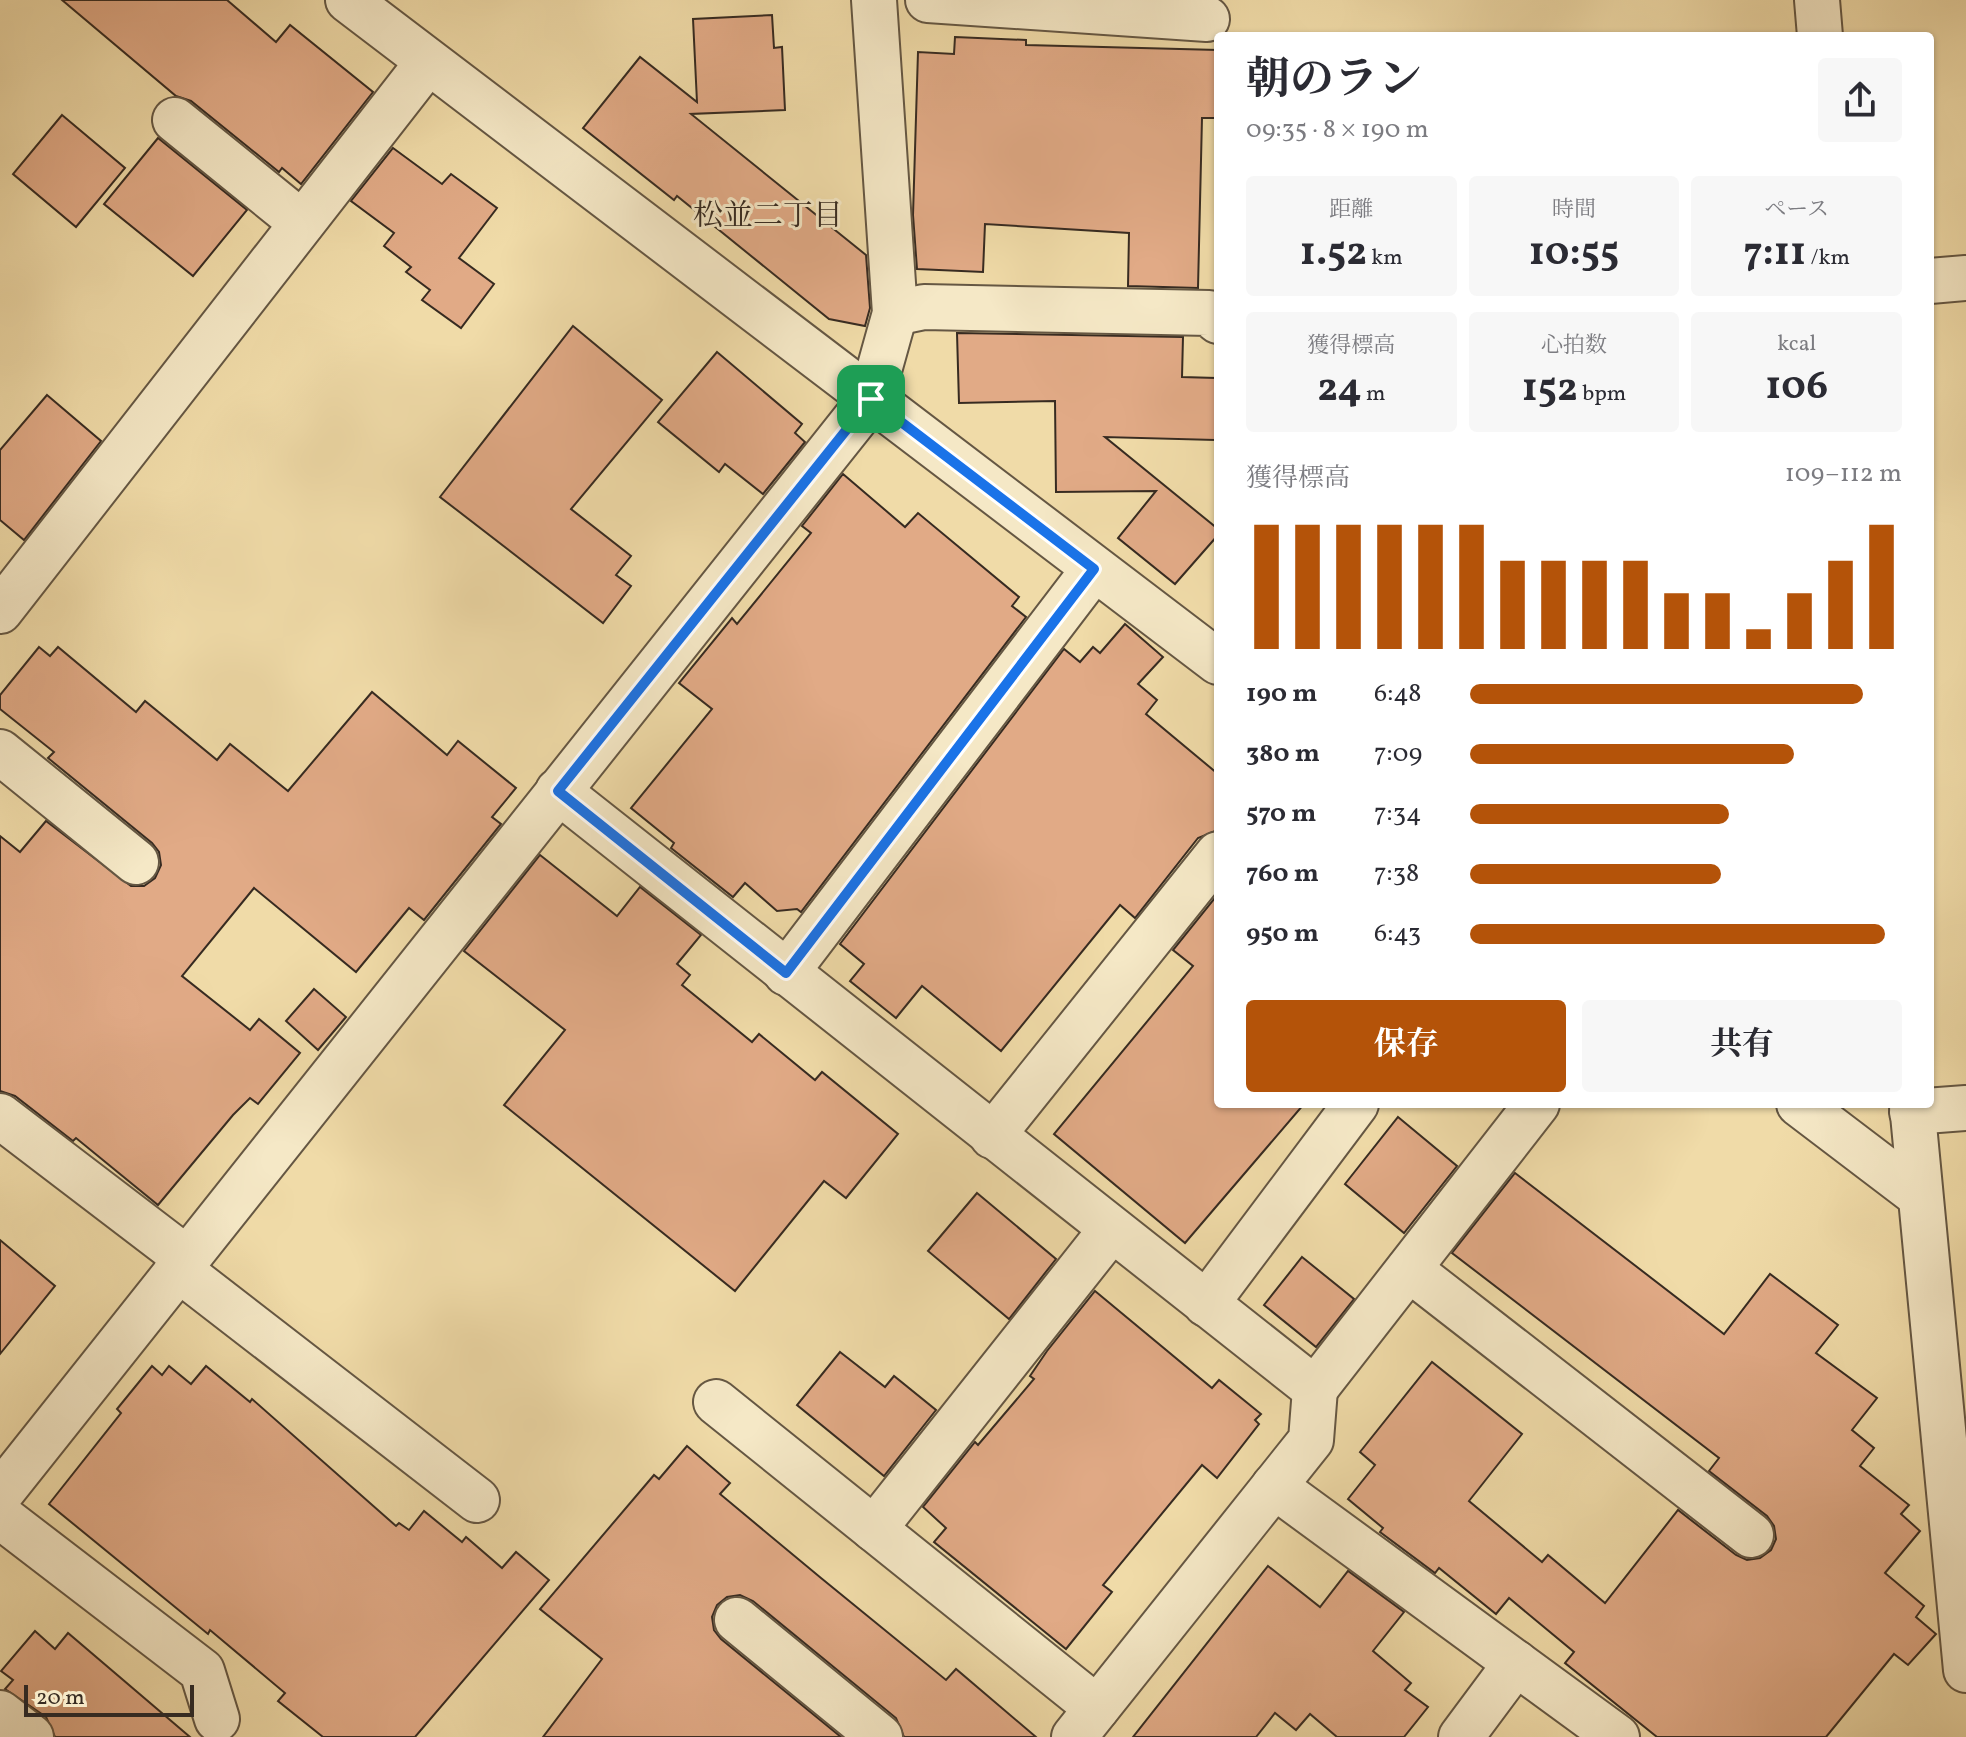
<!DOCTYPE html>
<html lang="ja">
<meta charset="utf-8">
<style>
body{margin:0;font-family:Vollkorn,"Noto Serif JP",serif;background:#f7f7f7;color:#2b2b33;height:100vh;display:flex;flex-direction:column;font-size:30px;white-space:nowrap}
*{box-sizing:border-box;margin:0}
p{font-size:26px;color:#7c7c81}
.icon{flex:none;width:44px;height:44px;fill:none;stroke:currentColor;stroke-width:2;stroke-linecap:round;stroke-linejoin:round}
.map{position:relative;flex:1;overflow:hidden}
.side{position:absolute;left:1214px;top:32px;width:720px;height:1076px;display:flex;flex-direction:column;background:#fff;border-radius:8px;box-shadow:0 2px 6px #0004}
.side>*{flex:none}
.scale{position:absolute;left:24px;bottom:20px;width:170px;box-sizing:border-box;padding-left:8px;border:4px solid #372b21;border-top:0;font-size:22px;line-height:28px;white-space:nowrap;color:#372b21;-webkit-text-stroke:6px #f5e8c6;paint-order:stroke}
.pin{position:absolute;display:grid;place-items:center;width:68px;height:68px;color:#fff;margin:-34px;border-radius:16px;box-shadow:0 4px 12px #0006}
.round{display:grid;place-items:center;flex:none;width:84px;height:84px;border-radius:8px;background:#f7f7f7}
.summary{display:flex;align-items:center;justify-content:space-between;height:136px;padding:0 32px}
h1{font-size:44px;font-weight:700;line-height:60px}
.metrics{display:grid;grid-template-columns:repeat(3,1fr);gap:12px;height:136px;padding:8px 32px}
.metrics div{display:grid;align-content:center;border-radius:8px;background:#f7f7f7;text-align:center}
.metrics b{font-size:40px;font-weight:700}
.metrics small{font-size:22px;font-weight:400}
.metrics p{font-size:22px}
.chart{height:224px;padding:16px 32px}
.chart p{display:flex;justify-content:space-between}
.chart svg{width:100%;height:144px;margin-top:8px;stroke:#b45309;stroke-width:6}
.button{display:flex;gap:16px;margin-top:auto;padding:16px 32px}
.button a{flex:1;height:92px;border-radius:8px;background:#b45309;color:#fff;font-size:32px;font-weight:700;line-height:92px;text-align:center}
.button a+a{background:#f7f7f7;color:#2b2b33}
ul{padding:0 32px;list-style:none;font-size:26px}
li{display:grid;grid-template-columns:128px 96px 1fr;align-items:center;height:60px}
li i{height:20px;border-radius:10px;background:#b45309}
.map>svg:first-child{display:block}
.building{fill:#e1aa86;stroke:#372b21;stroke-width:2}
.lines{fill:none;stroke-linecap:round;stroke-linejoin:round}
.street-casing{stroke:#655743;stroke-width:48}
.street{stroke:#f5e8c6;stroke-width:44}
.route-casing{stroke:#fff;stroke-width:16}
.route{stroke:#1a73e8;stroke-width:10}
.labels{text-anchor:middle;stroke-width:6;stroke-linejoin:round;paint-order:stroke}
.neighbourhood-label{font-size:30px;fill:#372b21;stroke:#f5e8c6}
</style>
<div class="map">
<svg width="1966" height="1737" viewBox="0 0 1966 1737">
<rect width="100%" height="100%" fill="#f0dba8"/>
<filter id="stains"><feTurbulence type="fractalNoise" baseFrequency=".0025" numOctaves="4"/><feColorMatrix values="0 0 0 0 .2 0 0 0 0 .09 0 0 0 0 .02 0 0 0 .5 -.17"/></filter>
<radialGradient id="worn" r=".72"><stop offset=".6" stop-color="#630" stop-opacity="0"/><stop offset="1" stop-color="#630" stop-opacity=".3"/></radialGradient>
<!-- building -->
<g class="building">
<polygon points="62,0 227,0 276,42 290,25 373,92 301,184 282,168 279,172 191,101 176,96"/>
<polygon points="772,15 774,48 782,47 785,110 691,114 866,255 870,308 865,326 829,319 677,196 674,200 583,128 640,57 697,102 693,19"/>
<polygon points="955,37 1026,40 1026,45 1218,50 1218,118 1202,118 1198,288 1128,286 1129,233 985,224 983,272 917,269 913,215 918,52 954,54"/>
<polygon points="62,115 125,168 76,227 13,174"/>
<polygon points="158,138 247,210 193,276 104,204"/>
<polygon points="393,148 442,184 451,174 497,208 459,258 494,284 461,328 422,300 430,290 406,272 411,267 384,246 394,233 351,201"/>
<polygon points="573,326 662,400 571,509 631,556 616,575 631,586 603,623 440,497"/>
<polygon points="957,333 1183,337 1182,377 1216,378 1215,440 1105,437 1218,529 1218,535 1175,584 1118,538 1156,491 1056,492 1055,401 959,403"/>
<polygon points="717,352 802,424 795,433 805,442 763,494 725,464 719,472 658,422"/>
<polygon points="47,395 101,441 24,540 0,520 0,450"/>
<polygon points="843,474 905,527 918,513 1019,597 1012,606 1026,617 801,912 797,909 777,911 745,883 733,897 671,848 674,843 631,808 712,709 679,683 732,618 737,624 811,533 802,526"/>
<polygon points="1125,624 1163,657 1138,684 1157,700 1146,714 1218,774 1218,830 1198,838 1135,918 1120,905 1001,1051 922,986 896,1018 850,981 864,964 840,944 1064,649 1080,662 1093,647 1100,653"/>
<polygon points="39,647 50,656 58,647 136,712 145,701 217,760 230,744 288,791 372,692 447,755 458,741 516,788 492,817 501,824 424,920 409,908 356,972 254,888 182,976 250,1030 259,1019 300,1053 258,1104 250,1098 233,1115 158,1205 76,1138 73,1141 15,1096 0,1091 0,836 20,852 46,821 131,886 144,886 155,878 161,865 159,852 152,843 48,758 54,752 0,709 0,695"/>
<polygon points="540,855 617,916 640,887 701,935 677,964 690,975 682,985 752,1042 759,1034 815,1080 822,1072 898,1134 846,1198 824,1181 735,1291 504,1105 565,1030 464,951"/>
<polygon points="1218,894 1218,1104 1304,1104 1185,1243 1054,1134 1193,966 1173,950"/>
<polygon points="314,989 346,1017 318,1050 286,1021"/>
<polygon points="1398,1117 1457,1166 1404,1233 1345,1184"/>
<polygon points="1515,1173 1724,1334 1770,1274 1838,1325 1816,1353 1877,1398 1852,1430 1874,1448 1860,1466 1909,1505 1901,1514 1920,1531 1885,1573 1924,1606 1916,1617 1936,1634 1908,1665 1894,1654 1826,1737 1657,1737 1565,1663 1574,1652 1509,1598 1496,1614 1439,1568 1435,1573 1380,1532 1383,1528 1348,1499 1375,1465 1360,1452 1432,1362 1522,1434 1469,1501 1542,1562 1548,1555 1605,1603 1678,1510 1736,1555 1747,1560 1760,1558 1771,1550 1776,1539 1774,1526 1767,1516 1709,1471 1719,1458 1452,1253"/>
<polygon points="977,1193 1056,1259 1009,1319 928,1251"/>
<polygon points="0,1240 55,1286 0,1354"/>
<polygon points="1302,1257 1354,1299 1316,1347 1264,1305"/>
<polygon points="1095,1291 1212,1388 1219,1380 1261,1414 1255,1420 1259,1424 1217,1478 1202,1465 1103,1585 1112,1592 1066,1649 934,1542 946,1528 923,1507 975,1442 978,1445 1034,1379 1030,1376 1047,1351"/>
<polygon points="840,1352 885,1387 894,1376 936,1410 884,1476 797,1405"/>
<polygon points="152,1366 162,1375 169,1366 191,1384 206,1366 250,1402 252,1399 396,1526 399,1523 409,1530 424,1511 462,1542 466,1537 502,1568 516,1552 549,1580 415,1737 323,1737 278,1701 285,1693 210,1630 208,1634 49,1504 121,1413 117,1409"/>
<polygon points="687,1446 730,1483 720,1494 821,1578 946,1680 956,1669 1036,1737 904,1737 896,1718 753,1601 740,1595 727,1597 717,1605 712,1617 714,1630 721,1639 841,1737 543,1737 602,1659 540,1609 654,1475 659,1479"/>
<polygon points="1268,1566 1320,1607 1348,1571 1404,1612 1373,1651 1411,1683 1405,1690 1428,1707 1404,1737 1337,1737 1310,1714 1296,1730 1275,1713 1256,1737 1133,1737"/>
<polygon points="35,1631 55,1649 68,1633 190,1737 55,1737 46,1717 5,1689 13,1680 1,1671"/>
</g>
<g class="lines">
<!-- street casing -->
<g class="street-casing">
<g id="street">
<polyline points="348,0 1218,662"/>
<polyline points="928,0 1207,19"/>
<polyline points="1817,0 1820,36"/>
<polyline points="175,120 302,223"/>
<polyline points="1930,281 1966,278"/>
<polyline points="895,313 924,307 1209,313 1218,321"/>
<polyline points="0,611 428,62"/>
<polyline points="0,752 136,862"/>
<polyline points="558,791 1315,1389 1311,1440 1074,1737"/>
<polyline points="786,973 1094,569"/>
<polyline points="1799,1104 1920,1196"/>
<polyline points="1912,1104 1966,1670"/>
<polyline points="1912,1112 1966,1108"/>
<polyline points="0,1116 186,1258"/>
<polyline points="992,1136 1218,854"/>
<polyline points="177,1268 477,1500"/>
<polyline points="1409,1269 1751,1535"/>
<polyline points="1206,1304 1356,1104"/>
<polyline points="1315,1389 1537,1104"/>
<polyline points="716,1402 1097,1708"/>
<polyline points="1274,1486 1617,1737"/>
<polyline points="0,1494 871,399 895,313 874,0"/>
<polyline points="0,1516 202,1671 217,1719"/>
<polyline points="874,1529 1111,1230"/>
<polyline points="737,1620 880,1737"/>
<polyline points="0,1713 31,1737"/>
<polyline points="1461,1737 1516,1663"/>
</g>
</g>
<!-- street -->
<use href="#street" class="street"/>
</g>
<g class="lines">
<!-- route casing -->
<g class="route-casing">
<polygon id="route" points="871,399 1094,569 786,973 558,791"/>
</g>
<!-- route -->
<use href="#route" class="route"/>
</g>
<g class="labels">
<!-- neighbourhood labels -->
<g class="neighbourhood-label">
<text x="768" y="225">松並二丁目</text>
</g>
</g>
<rect width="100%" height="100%" filter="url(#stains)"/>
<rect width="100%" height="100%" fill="url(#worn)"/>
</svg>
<div class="scale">20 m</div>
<div class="pin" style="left:871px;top:399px;background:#1e9e55"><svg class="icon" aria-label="arrive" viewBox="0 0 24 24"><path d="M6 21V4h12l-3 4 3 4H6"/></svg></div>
<section class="side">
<div class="summary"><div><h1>朝のラン</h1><p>09:35 · 8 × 190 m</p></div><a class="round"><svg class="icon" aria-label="share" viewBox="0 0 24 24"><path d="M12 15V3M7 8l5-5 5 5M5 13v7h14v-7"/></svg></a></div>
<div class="metrics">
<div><p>距離</p><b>1.52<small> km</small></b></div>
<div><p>時間</p><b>10:55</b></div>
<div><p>ペース</p><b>7:11<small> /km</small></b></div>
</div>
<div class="metrics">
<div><p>獲得標高</p><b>24<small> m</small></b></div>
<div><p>心拍数</p><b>152<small> bpm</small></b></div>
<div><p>kcal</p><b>106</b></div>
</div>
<div class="chart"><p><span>獲得標高</span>109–112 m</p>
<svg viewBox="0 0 160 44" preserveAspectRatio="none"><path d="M5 44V6M15 44V6M25 44V6M35 44V6M45 44V6M55 44V6M65 44V17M75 44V17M85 44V17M95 44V17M105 44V27M115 44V27M125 44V38M135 44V27M145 44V17M155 44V6"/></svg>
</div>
<ul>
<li><b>190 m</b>6:48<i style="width:91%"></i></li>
<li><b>380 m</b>7:09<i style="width:75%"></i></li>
<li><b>570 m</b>7:34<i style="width:60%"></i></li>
<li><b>760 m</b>7:38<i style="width:58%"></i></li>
<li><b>950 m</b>6:43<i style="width:96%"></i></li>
</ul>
<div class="button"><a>保存</a><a>共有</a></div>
</section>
</div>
